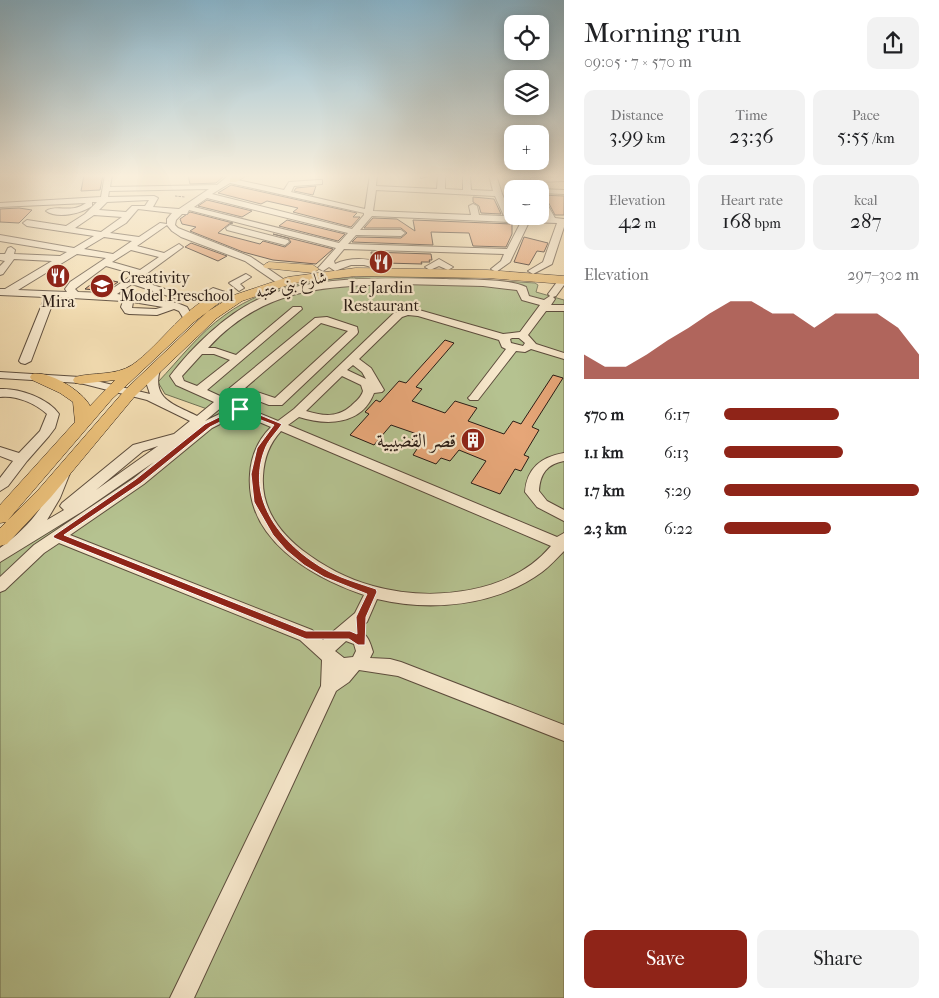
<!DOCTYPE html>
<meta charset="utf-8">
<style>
body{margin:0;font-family:"IM FELL French Canon",Amiri,serif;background:#f2f2f2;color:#202124;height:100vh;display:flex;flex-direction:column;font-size:19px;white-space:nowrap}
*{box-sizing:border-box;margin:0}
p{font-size:16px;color:#757577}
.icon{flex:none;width:28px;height:28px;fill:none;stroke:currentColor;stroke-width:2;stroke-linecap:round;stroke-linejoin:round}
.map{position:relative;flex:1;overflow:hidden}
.details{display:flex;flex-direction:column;background:#fff;width:375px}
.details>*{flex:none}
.fabs{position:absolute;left:504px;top:15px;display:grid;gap:10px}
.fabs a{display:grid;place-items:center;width:45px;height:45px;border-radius:10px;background:#fff;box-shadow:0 2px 12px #0003;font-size:25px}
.pin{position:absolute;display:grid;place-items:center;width:42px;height:42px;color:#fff;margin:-21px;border-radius:10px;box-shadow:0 2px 8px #0006}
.round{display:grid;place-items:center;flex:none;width:52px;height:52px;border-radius:10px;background:#f2f2f2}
.overview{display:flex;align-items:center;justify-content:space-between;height:85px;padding:0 20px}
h1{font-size:28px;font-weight:600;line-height:38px}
.figures{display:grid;grid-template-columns:repeat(3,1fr);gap:8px;height:85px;padding:5px 20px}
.figures div{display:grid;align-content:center;border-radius:10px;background:#f2f2f2;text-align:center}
.figures b{font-size:21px;font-weight:600}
.figures small{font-size:14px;font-weight:400}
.figures p{font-size:14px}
.chart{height:140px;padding:10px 20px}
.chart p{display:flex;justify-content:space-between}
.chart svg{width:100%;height:90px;margin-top:5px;fill:#8f2418;opacity:.7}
.cta{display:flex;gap:10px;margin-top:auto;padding:10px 20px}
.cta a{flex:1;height:58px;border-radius:10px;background:#8f2418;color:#fff;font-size:20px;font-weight:600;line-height:58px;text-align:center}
.cta a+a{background:#f2f2f2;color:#202124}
ul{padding:0 20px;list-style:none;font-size:16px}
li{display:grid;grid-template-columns:80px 60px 1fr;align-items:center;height:38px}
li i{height:12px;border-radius:6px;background:#8f2418}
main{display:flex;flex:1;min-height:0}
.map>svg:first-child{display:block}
.green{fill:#b5c290;stroke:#707053}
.building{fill:#e6a678;stroke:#2b1d16}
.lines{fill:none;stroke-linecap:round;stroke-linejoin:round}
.minor-casing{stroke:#5d4d3d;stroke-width:2}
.major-casing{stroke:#2b1d16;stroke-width:1}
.path{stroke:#2b1d16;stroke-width:1;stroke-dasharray:2.5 1;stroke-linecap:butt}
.minor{fill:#f7e8cc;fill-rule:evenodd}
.major{fill:#e9be78;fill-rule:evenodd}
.route{fill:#8f2418;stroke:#fff;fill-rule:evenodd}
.labels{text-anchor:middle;stroke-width:4.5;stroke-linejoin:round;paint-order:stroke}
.far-poi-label{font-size:16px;fill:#2b1d16;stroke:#f7e8cc}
.far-street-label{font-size:16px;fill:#2b1d16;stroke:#f7e8cc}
.poi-label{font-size:19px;fill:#2b1d16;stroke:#f7e8cc;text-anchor:end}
</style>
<main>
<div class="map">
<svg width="564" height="998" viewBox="0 0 564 998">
<rect width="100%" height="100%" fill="#f2dcb1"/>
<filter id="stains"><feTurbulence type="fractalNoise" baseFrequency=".004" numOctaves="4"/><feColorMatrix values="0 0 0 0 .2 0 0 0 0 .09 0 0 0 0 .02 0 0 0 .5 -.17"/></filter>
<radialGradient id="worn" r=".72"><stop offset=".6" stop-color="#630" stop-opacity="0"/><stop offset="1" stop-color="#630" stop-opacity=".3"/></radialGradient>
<!-- green -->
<path class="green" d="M385 276 439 277 535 283 538 285 536 292 564 300V998H0V558L210 410 165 394 158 382C179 360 199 333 225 315 271 281 330 278 385 276Z"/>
<!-- building -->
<g class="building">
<polygon points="84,175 103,175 100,190 81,191"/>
<polygon points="188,175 224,175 224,176 216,183 190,184"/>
<polygon points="231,185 357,213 353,217 360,217 351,227 293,212 298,208 267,201 261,204 218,193"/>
<polygon points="316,186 313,195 294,191 296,188"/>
<polygon points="540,195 564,196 564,215 555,215 545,196"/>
<polygon points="473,197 494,199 501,214 481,213 479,206 473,202"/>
<polygon points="207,200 252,211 242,217 198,206"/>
<polygon points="19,208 32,210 19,223 0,222 0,209"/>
<polygon points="190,212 233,223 229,224 218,233 260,244 263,241 285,247 291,242 288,238 273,234 333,249 316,264 273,260 243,252 190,231 196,227 182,224 180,219"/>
<polygon points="373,218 397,219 415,231 413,220 512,224 512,234 506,247 473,246 469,233 431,232 433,245 352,242 357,237 401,238 407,233 401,228 364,228"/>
<polygon points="287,220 345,234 338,241 279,226"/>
<polygon points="524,237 548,243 544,252 537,251 529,265 514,262"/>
<polygon points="191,243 227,256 218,261 185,247"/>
<polygon points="371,252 431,254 432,260 429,260 430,262 421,262 422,264 385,263 372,259"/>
<polygon points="99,278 118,282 105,291 85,289"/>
<polygon points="445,340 454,343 416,387 422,389 412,401 445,413 455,401 477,408 468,421 504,434 513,421 521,424 553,375 563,378 532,427 539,430 524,455 529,457 521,471 515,469 500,494 471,483 486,461 459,450 450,461 441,458 436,464 413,455 417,449 408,445 417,434 391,425 374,445 350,435 369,414 365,412 376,400 380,402 399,381 406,383"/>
</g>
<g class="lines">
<!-- minor casing -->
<g class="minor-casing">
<g id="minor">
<path d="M105 175H112L110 187 217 185 229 175H235L233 179 284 190 289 182 319 180H322V184L294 186 291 192 365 209 370 175H377L376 186 437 189 438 175H445V189L463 190V175H470L471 190 493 191 489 175H496L502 194 512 216 547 218 540 206V197H543L555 218 564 219V227L552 264 533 274 528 271 543 262 557 223 529 222 510 262 496 272 491 269 501 261 504 254 344 249 334 261 335 264C350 257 374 257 387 267L382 270 364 265H351L335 271 329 267 323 271 318 268 336 248 189 210 187 214H182L176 220 175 225 178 228 251 257 286 281V285H280L245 261 181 237 172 231 167 225 137 246 164 253 179 244 183 247 138 280 189 297V301H183L132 284 117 294 177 303 187 307 194 319 193 321H185L179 311 174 309 157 315 129 314 125 313 121 307 123 301 55 297 31 361 25 364 21 363 19 361 45 297 0 295V289H5L52 261 14 259 3 274 0 275V266L5 261 0 260V254H5L8 248 11 247 15 250 14 254 60 256 67 252 0 241V235L74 248 94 236 27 226 23 223 27 220 66 226 85 214 97 202H92V206C81 214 57 219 46 211 57 204 72 214 86 203L0 207V203L101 197ZM230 183 364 213V215L352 229 212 194ZM209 189 179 209 153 207 158 198 154 196 108 197 109 191ZM376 190 495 196 504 216 479 215 477 206 473 204 469 206 471 215 373 211ZM207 198 348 233 339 243 194 207ZM149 200 145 206H132L126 212 99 210 107 202ZM138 209 172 213 167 219V224L160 223 139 237 110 233 126 223ZM94 215 122 217 101 232 75 228ZM372 216 510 222H521L507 249 348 244 356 235 401 236 405 233 401 230H360ZM104 237 132 241 113 254 84 249ZM131 250 159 257 140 270 112 262ZM77 254 106 258 70 282 65 289 67 292 18 290ZM106 266 134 274 106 293 78 292 75 289ZM133 302 163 307 156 309 132 308Z"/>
<polygon points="421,175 431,175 421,178"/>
<polygon points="564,177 564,181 538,182 540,189 564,190 564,194 540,193 540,189 532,189 531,178"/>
<polygon points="230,225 288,240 289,242 285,245 227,230 226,228"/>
<polygon points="439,259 453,267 448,270 439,266 430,270 425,267"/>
<polygon points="246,274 251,277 240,284 244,288 239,291 229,283"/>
<path d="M564 277V285L556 296 553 297 555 299 551 305H564V311H546L528 335 536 344 564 353V359L531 349 525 352 516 351 478 400H470L468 398 470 396 506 349 502 347 499 340 418 316 408 315 402 317 359 359 371 368 384 390 382 392 374 393C362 425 327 426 299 417L288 425 557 537 564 533V551C557 558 550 566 542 572 496 606 431 612 377 599L367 622 358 629C368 635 370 642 373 652L370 658 390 659 401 662 564 725V741L398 676 359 670 349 682 336 691 194 998H170L321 686 322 660 300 640 59 543 44 553 5 590 0 592V577L34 545 134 478 154 462 83 511 0 562V548C18 535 35 519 46 499 51 490 53 479 58 470H68L70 473 60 498 47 520 64 510 60 506 62 503 133 445 174 434 190 421 147 400 80 383 0 378V372L80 377 150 394 146 382 148 370 154 367 160 370C151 400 176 405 197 416L214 402 176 385 170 376C192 347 226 314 259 299 312 275 386 278 443 279 465 280 508 278 526 287L529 296 544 300 550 296 548 294 560 278ZM402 284 483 286 517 290 522 300 540 305 520 332 503 334 419 310 407 309 394 313 294 409 278 421 230 401 238 393 269 405H282L357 334 358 332 357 327 327 317 315 318 220 396 207 390 302 309 301 307H293L236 355 215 348H208C264 287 325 286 402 284ZM321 323 348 331 275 398 245 388ZM512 338H519L525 343 523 346 511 343 510 339ZM202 354H214L230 360 197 386 184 381 182 376ZM353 365 362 372 366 379 347 370ZM342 376 361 385 363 391C361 398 356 401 351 406 337 418 323 416 306 411ZM223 406 230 409 205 421ZM240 414 271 427C258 440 251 456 250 474 245 539 311 577 364 595L355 613 323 640 312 630 70 535 144 484 212 428ZM281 431 551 546C510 595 430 602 373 586 347 579 323 566 302 550 278 531 261 507 263 476 264 458 269 444 281 431ZM158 446 96 490 143 451ZM346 641 354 644 356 651 353 657 344 658 335 651Z"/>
<polygon points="213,288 228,293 230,295 225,298 214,294 202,300 197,297"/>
<path d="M0 389C19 388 48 398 59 414L55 428 49 436 27 461 8 486 0 491V478L13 461 0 456V447L19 453 40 431 47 414C35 403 16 395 0 397Z"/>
<path d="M564 453V461C547 464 540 474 539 491L547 501 564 510V521L537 507 525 492C527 468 541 457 564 453Z"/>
</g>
</g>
<!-- major casing -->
<g class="major-casing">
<g id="major">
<polygon points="236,175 248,175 236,182 230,182 230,178"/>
<polygon points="269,262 313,265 319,269 313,273 265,268 263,266 265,264"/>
<path d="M356 268 487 270 564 276V284L487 278 356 276 294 283 242 301 217 318 135 396 51 497 7 544 0 546V528L6 522 0 523V505L75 422 73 402 60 393 32 380 30 377 32 374C48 370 83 391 90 406L115 380 80 384 75 383 73 380 75 377C93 372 115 376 132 365 160 346 188 301 222 292L228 296 194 322 112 399 8 520 39 489 125 390 207 312 234 295 288 277Z"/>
</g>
</g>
<!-- path -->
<polyline class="path" points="175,196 185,197"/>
<!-- minor -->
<use href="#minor" class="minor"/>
<!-- major -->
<use href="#major" class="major"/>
</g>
<!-- sky -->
<linearGradient id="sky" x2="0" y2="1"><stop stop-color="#89b7cf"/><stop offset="0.56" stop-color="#f9efdc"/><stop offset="1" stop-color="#f9efdc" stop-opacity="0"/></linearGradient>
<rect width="564" height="314" fill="url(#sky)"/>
<!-- route -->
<path class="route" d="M238 408H243L282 424C277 432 268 440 265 449 244 502 286 549 330 572 344 579 361 584 376 589L377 592 366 617 365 645H358L349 639H306L54 538 53 536 136 479 205 424ZM240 412 274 425 257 448 251 474 254 502 273 535 286 550 304 565 324 577 367 594 356 617 357 634 350 631H306L64 535 141 483 210 427Z"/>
<!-- icons -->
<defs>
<g id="restaurant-disc" transform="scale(1.25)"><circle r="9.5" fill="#8f2418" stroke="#f7e8cc"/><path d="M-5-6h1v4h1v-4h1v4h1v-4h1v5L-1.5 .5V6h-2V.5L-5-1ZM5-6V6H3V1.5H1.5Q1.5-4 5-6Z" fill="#fff"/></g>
<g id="school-disc" transform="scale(1.25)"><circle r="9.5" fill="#8f2418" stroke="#f7e8cc"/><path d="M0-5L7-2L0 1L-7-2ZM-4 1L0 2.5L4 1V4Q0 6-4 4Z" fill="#fff"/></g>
<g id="building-disc" transform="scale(1.25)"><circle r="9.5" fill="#8f2418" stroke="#f7e8cc"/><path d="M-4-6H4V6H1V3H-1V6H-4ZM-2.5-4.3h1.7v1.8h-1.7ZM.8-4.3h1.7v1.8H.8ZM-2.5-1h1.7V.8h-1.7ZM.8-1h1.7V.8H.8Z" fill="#fff"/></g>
</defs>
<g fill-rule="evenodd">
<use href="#restaurant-disc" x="381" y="262"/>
<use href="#restaurant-disc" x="58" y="276"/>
<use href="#school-disc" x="102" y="286"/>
<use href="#building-disc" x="473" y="440"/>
</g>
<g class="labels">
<!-- far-poi labels -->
<g class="far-poi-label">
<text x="120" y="283" text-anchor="start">Creativity<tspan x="120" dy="18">Model Preschool</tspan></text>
<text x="381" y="293">Le Jardin<tspan x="381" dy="18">Restaurant</tspan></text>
<text x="58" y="307">Mira</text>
</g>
<!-- far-street labels -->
<g class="far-street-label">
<text transform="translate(291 284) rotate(-13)" y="6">شارع بني عتبه</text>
</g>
<!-- poi labels -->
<g class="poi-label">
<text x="456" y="447">قصر القضيبية</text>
</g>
</g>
<rect width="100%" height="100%" filter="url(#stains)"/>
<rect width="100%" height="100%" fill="url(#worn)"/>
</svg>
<div class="fabs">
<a><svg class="icon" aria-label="locate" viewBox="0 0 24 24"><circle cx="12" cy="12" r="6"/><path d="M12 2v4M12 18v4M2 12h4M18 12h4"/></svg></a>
<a><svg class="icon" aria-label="layers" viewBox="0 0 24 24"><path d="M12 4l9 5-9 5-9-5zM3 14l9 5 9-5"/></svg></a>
<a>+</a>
<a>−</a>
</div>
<div class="pin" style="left:240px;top:409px;background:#1e9e55"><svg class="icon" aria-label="arrive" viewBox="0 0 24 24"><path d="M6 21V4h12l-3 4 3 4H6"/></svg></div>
</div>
<section class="details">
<div class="overview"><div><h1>Morning run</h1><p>09:05 · 7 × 570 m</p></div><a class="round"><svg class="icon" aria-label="share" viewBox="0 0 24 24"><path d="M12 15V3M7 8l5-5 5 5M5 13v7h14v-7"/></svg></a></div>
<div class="figures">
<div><p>Distance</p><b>3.99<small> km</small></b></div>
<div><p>Time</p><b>23:36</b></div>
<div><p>Pace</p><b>5:55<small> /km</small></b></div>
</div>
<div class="figures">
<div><p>Elevation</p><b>42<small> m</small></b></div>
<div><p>Heart rate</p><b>168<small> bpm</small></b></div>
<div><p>kcal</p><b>287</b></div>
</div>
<div class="chart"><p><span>Elevation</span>297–302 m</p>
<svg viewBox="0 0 160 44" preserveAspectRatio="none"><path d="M0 44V32L10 38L20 38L30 32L40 25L50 19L60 12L70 6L80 6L90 12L100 12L110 19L120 12L130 12L140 12L150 19L160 32V44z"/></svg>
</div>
<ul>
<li><b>570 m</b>6:17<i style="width:59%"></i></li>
<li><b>1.1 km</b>6:13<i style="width:61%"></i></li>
<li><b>1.7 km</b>5:29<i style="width:100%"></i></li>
<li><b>2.3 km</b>6:22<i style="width:55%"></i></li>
</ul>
<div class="cta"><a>Save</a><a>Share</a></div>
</section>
</main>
